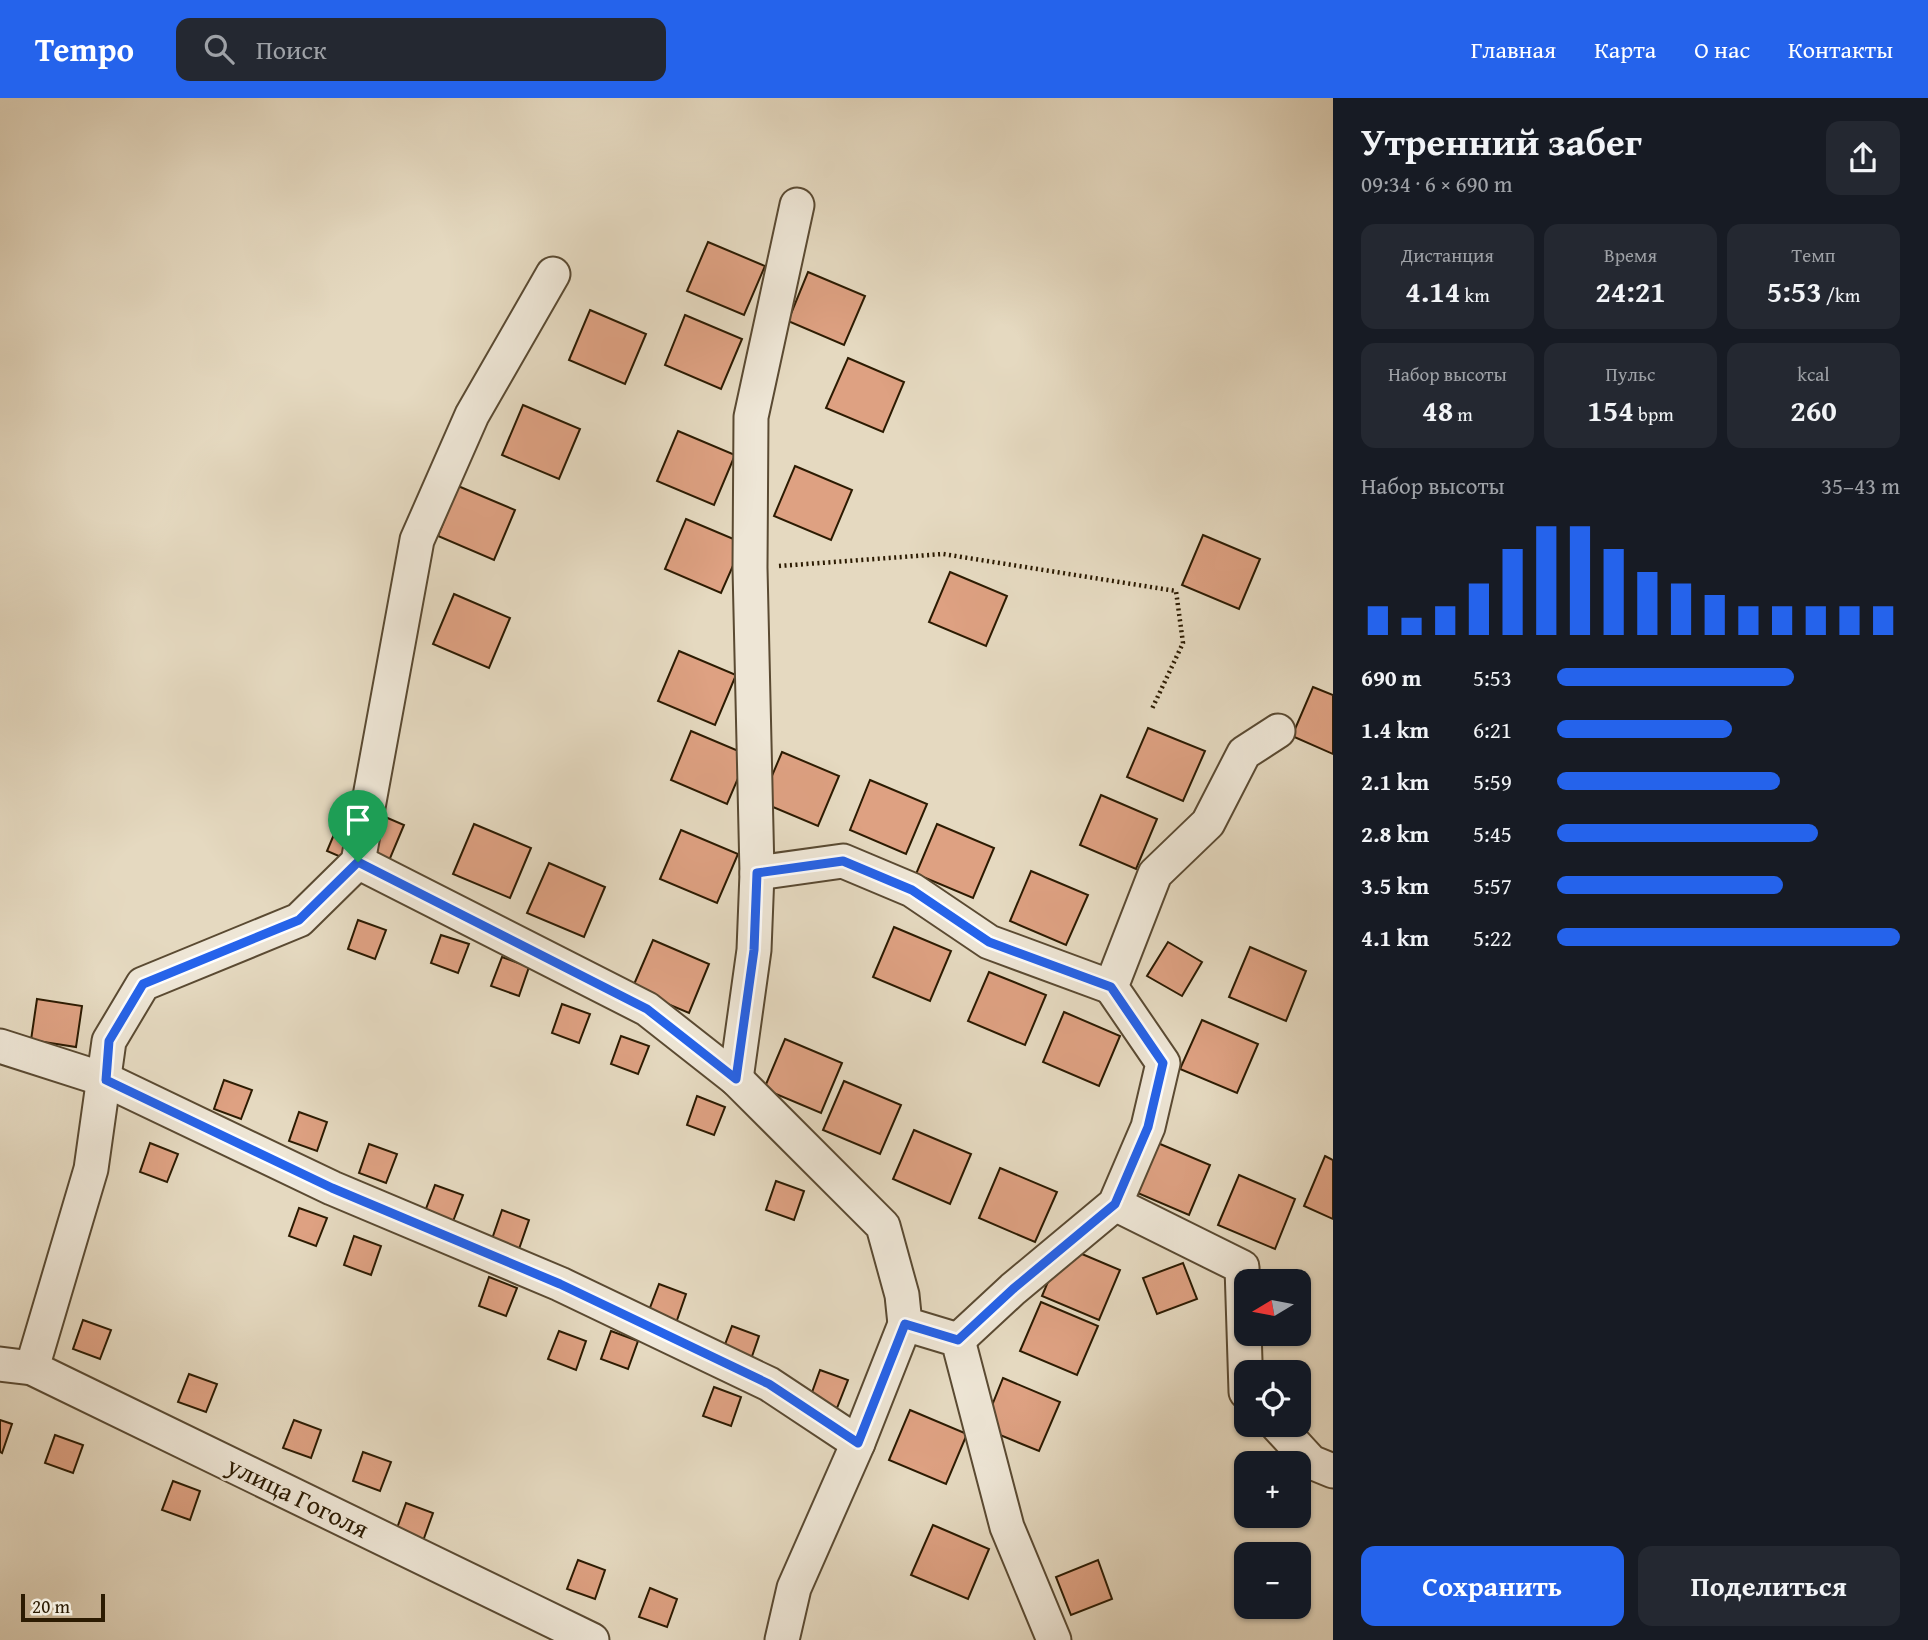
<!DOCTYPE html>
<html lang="ru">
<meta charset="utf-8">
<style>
body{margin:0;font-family:"Gentium Book Plus",serif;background:#242831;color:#f1f3f6;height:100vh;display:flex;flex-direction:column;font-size:26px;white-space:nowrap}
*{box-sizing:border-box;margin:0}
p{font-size:23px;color:#9ea1a6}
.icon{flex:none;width:38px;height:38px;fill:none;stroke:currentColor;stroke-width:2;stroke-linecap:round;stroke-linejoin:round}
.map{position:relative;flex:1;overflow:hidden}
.side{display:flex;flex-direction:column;background:#171b24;width:595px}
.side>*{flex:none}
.needle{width:46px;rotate:260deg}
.buttons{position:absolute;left:1234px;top:1171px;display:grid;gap:14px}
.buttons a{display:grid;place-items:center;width:77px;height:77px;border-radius:14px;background:#171b24;box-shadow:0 2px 5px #0004;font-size:35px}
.scale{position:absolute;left:21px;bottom:18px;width:84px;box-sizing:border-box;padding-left:7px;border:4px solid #2c1b02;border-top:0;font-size:19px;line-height:24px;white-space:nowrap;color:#2c1b02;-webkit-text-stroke:5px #eee6d6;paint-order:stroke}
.pin{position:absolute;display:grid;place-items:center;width:60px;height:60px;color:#fff;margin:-72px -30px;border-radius:50% 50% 50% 0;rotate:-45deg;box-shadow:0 0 7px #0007}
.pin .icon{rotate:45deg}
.round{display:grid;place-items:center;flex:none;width:74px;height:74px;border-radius:14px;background:#242831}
.overview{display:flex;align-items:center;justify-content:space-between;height:119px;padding:0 28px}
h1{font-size:38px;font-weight:700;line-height:52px}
.stats{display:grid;grid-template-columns:repeat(3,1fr);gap:10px;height:119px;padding:7px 28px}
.stats div{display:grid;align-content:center;border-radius:14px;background:#242831;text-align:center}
.stats b{font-size:30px;font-weight:700}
.stats small{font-size:19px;font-weight:400}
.stats p{font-size:19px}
.chart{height:196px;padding:14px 28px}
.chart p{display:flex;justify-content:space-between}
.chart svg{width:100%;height:126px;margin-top:7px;stroke:#2563eb;stroke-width:6}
.primary-button{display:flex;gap:14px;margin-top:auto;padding:14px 28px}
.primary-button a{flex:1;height:80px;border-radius:14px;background:#2563eb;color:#fff;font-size:28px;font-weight:700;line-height:80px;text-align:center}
.primary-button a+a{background:#242831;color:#f1f3f6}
ul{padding:0 28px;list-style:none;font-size:23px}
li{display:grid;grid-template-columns:112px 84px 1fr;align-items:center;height:52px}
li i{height:18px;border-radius:9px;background:#2563eb}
header{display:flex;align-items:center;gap:42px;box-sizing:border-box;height:98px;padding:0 35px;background:#2563eb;color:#fff}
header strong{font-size:33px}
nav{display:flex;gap:38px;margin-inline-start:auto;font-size:24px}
.search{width:490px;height:63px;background:#242831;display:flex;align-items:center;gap:18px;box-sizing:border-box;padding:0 24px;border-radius:14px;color:#9ea1a6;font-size:26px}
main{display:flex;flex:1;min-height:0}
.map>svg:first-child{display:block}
.building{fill:#dea182;stroke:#2c1b02;stroke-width:2}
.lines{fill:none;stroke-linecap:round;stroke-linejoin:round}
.minor-casing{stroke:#5a4a32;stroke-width:37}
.path{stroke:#2c1b02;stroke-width:4.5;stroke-dasharray:2 3.5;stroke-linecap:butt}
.minor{stroke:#eee6d6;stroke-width:33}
.route-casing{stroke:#fff;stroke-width:14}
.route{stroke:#2563eb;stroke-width:9}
.labels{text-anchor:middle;stroke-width:5;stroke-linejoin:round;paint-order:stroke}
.street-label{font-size:26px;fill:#2c1b02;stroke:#eee6d6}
</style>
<header>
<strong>Tempo</strong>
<div class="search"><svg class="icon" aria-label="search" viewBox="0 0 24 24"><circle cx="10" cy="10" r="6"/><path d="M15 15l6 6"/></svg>Поиск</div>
<nav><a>Главная</a><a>Карта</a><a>О нас</a><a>Контакты</a></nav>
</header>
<main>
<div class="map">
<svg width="1333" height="1542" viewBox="0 0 1333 1542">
<rect width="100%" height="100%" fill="#e5d9c0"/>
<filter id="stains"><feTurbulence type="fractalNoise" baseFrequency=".00286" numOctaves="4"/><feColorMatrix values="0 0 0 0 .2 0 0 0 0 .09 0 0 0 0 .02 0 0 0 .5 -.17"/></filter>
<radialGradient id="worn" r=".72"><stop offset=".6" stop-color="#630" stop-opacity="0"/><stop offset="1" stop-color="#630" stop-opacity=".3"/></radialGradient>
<!-- building -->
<g class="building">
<polygon points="708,144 765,168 744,217 687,193"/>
<polygon points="808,174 865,198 844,247 788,223"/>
<polygon points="590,212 646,236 625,286 569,262"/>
<polygon points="685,217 742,241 721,291 665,267"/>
<polygon points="848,260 904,284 883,334 826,310"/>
<polygon points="523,307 580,331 559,381 502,357"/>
<polygon points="678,333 735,357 714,407 657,383"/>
<polygon points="795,368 852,392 831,442 774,418"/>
<polygon points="458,388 515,412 494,462 438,438"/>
<polygon points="686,421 743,445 721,495 665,471"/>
<polygon points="1203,437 1260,461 1239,511 1182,487"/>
<polygon points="950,474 1007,498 986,548 929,524"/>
<polygon points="454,496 510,520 489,570 433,546"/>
<polygon points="679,553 736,577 715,627 658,603"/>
<polygon points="1313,589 1333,597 1333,656 1292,638"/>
<polygon points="1148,630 1205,653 1183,703 1127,679"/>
<polygon points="691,633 748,657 727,706 671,682"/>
<polygon points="782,654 839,678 818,728 761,704"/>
<polygon points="870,682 927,706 906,756 850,732"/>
<polygon points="1101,697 1157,721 1136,771 1080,747"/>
<polygon points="348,703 404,727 383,777 327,753"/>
<polygon points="474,726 531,750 510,800 453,776"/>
<polygon points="937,726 994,750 973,800 916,776"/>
<polygon points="681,732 738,756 717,805 660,781"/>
<polygon points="549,765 605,789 584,839 527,815"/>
<polygon points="1031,773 1088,797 1066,847 1010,823"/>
<polygon points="358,822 386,832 375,861 348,851"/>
<polygon points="894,829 951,853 930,903 873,879"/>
<polygon points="441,837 469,846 458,875 431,865"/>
<polygon points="653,842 709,866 689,915 632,891"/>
<polygon points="1168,844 1202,864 1182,898 1147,878"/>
<polygon points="1250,849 1306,873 1286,923 1229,899"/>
<polygon points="502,859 529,869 519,898 491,888"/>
<polygon points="989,874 1046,897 1025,947 968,923"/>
<polygon points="37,901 82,908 76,949 31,942"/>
<polygon points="562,906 590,916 579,945 552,935"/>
<polygon points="1064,914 1120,938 1099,988 1043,964"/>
<polygon points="1202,922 1258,946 1237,995 1180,971"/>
<polygon points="621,938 649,948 638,976 611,966"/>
<polygon points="785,941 842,965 821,1015 764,991"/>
<polygon points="224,982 252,992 241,1021 214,1011"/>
<polygon points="844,983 901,1007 880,1056 823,1032"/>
<polygon points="697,998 725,1009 714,1037 687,1027"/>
<polygon points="299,1014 327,1024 317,1053 289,1043"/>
<polygon points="914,1032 971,1056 950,1106 893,1081"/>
<polygon points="1153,1043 1210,1067 1189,1117 1133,1093"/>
<polygon points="150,1045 178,1056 167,1084 140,1074"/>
<polygon points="369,1046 397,1056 386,1085 359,1075"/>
<polygon points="1325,1058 1333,1062 1333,1121 1304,1108"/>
<polygon points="1000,1070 1057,1094 1035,1144 979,1120"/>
<polygon points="1239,1077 1295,1101 1275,1151 1218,1127"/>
<polygon points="776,1083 804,1093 794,1122 766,1112"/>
<polygon points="435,1087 463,1097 452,1126 424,1116"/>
<polygon points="299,1110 327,1120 316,1148 289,1138"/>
<polygon points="502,1112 529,1122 519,1151 492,1141"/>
<polygon points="354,1138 381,1148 371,1177 344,1167"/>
<polygon points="1063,1148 1120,1172 1099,1222 1042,1198"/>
<polygon points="1183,1165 1197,1201 1157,1216 1143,1180"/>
<polygon points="489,1179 517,1190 506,1218 479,1208"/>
<polygon points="659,1186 686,1196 676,1225 648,1215"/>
<polygon points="1041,1204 1098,1228 1077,1277 1020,1253"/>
<polygon points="83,1222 111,1232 100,1261 73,1251"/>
<polygon points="732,1228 759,1238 749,1267 721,1257"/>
<polygon points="559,1233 586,1243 576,1272 548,1261"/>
<polygon points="611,1233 638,1243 628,1271 601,1261"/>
<polygon points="820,1272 848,1282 837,1310 810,1300"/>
<polygon points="189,1276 217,1286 206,1314 178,1304"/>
<polygon points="1003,1280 1060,1304 1039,1353 983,1330"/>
<polygon points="714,1289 741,1299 731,1328 703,1318"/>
<polygon points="910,1312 967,1336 946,1386 889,1362"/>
<polygon points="0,1322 12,1326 2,1355 0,1354"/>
<polygon points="294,1322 321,1332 311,1360 283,1350"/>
<polygon points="55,1337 83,1347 73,1375 45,1365"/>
<polygon points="363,1354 391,1364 380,1393 353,1383"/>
<polygon points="173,1383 200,1393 190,1422 162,1412"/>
<polygon points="406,1405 433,1415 423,1443 396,1433"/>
<polygon points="933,1427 989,1451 968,1501 911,1477"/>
<polygon points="578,1462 605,1472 595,1501 567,1491"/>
<polygon points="1098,1462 1112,1501 1071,1517 1056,1479"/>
<polygon points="650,1490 677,1501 667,1529 639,1519"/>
</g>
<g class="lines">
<!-- minor casing -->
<g class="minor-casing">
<g id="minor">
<polyline points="358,764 647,911 736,981 883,1128 902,1197 905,1226 958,1242 1007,1429 1054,1542"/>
<polyline points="757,775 843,763 912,792 989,844 1111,889"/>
<polyline points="0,948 106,982 332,1090 560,1186 769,1286 858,1345"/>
<polyline points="736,981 754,852 757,775 750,470 751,319 797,107"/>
<polyline points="1115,1106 1242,1169 1246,1294"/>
<polyline points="958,1242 1013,1191 1115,1106 1148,1029 1163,965 1111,889 1155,776 1208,725 1244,655 1278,633"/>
<polyline points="0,1266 32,1270 592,1542"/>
<polyline points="32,1270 91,1071 109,943 143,886 299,822 358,764 417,442 472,317 553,176"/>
<polyline points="1276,1326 1311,1364 1333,1373"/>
<polyline points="782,1542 794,1490 858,1345 905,1226"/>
</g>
</g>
<!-- path -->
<polyline class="path" points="779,468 943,456 1176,493 1183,545 1151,613"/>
<!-- minor -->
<use href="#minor" class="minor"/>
</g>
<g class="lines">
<!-- route casing -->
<g class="route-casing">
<polygon id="route" points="843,763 912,792 989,844 1111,889 1163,965 1148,1029 1115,1106 1013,1191 958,1242 905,1226 858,1345 769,1286 560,1186 332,1090 106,982 109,943 143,886 299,822 358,764 647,911 736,981 754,852 757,775"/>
</g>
<!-- route -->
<use href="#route" class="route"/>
</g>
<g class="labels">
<!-- street labels -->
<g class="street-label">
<text transform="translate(298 1399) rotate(26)" y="9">улица Гоголя</text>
</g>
</g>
<rect width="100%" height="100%" filter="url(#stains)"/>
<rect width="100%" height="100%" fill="url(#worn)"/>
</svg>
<div class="buttons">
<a><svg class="needle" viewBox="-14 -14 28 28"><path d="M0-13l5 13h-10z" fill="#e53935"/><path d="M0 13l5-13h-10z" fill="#9ea1a6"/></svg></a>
<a><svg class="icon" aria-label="locate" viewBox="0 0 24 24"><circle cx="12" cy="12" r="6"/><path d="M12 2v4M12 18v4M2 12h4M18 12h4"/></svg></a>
<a>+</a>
<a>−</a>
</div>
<div class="scale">20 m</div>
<div class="pin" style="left:358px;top:764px;background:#1e9e55"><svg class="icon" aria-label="arrive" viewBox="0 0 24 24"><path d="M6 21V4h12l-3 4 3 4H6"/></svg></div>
</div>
<section class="side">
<div class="overview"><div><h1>Утренний забег</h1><p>09:34 · 6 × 690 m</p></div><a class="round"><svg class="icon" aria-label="share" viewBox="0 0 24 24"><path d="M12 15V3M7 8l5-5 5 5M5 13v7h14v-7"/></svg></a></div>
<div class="stats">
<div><p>Дистанция</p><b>4.14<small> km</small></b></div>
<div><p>Время</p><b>24:21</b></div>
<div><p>Темп</p><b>5:53<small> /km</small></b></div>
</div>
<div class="stats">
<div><p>Набор высоты</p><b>48<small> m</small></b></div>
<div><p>Пульс</p><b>154<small> bpm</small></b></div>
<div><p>kcal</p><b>260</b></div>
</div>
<div class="chart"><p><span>Набор высоты</span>35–43 m</p>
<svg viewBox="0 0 160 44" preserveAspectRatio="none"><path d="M5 44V34M15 44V38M25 44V34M35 44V26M45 44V14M55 44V6M65 44V6M75 44V14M85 44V22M95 44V26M105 44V30M115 44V34M125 44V34M135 44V34M145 44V34M155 44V34"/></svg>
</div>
<ul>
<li><b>690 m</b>5:53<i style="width:69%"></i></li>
<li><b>1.4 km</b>6:21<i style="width:51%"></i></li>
<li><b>2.1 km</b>5:59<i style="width:65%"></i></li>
<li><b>2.8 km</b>5:45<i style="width:76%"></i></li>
<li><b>3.5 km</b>5:57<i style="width:66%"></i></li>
<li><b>4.1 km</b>5:22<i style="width:100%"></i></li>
</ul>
<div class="primary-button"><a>Сохранить</a><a>Поделиться</a></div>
</section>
</main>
